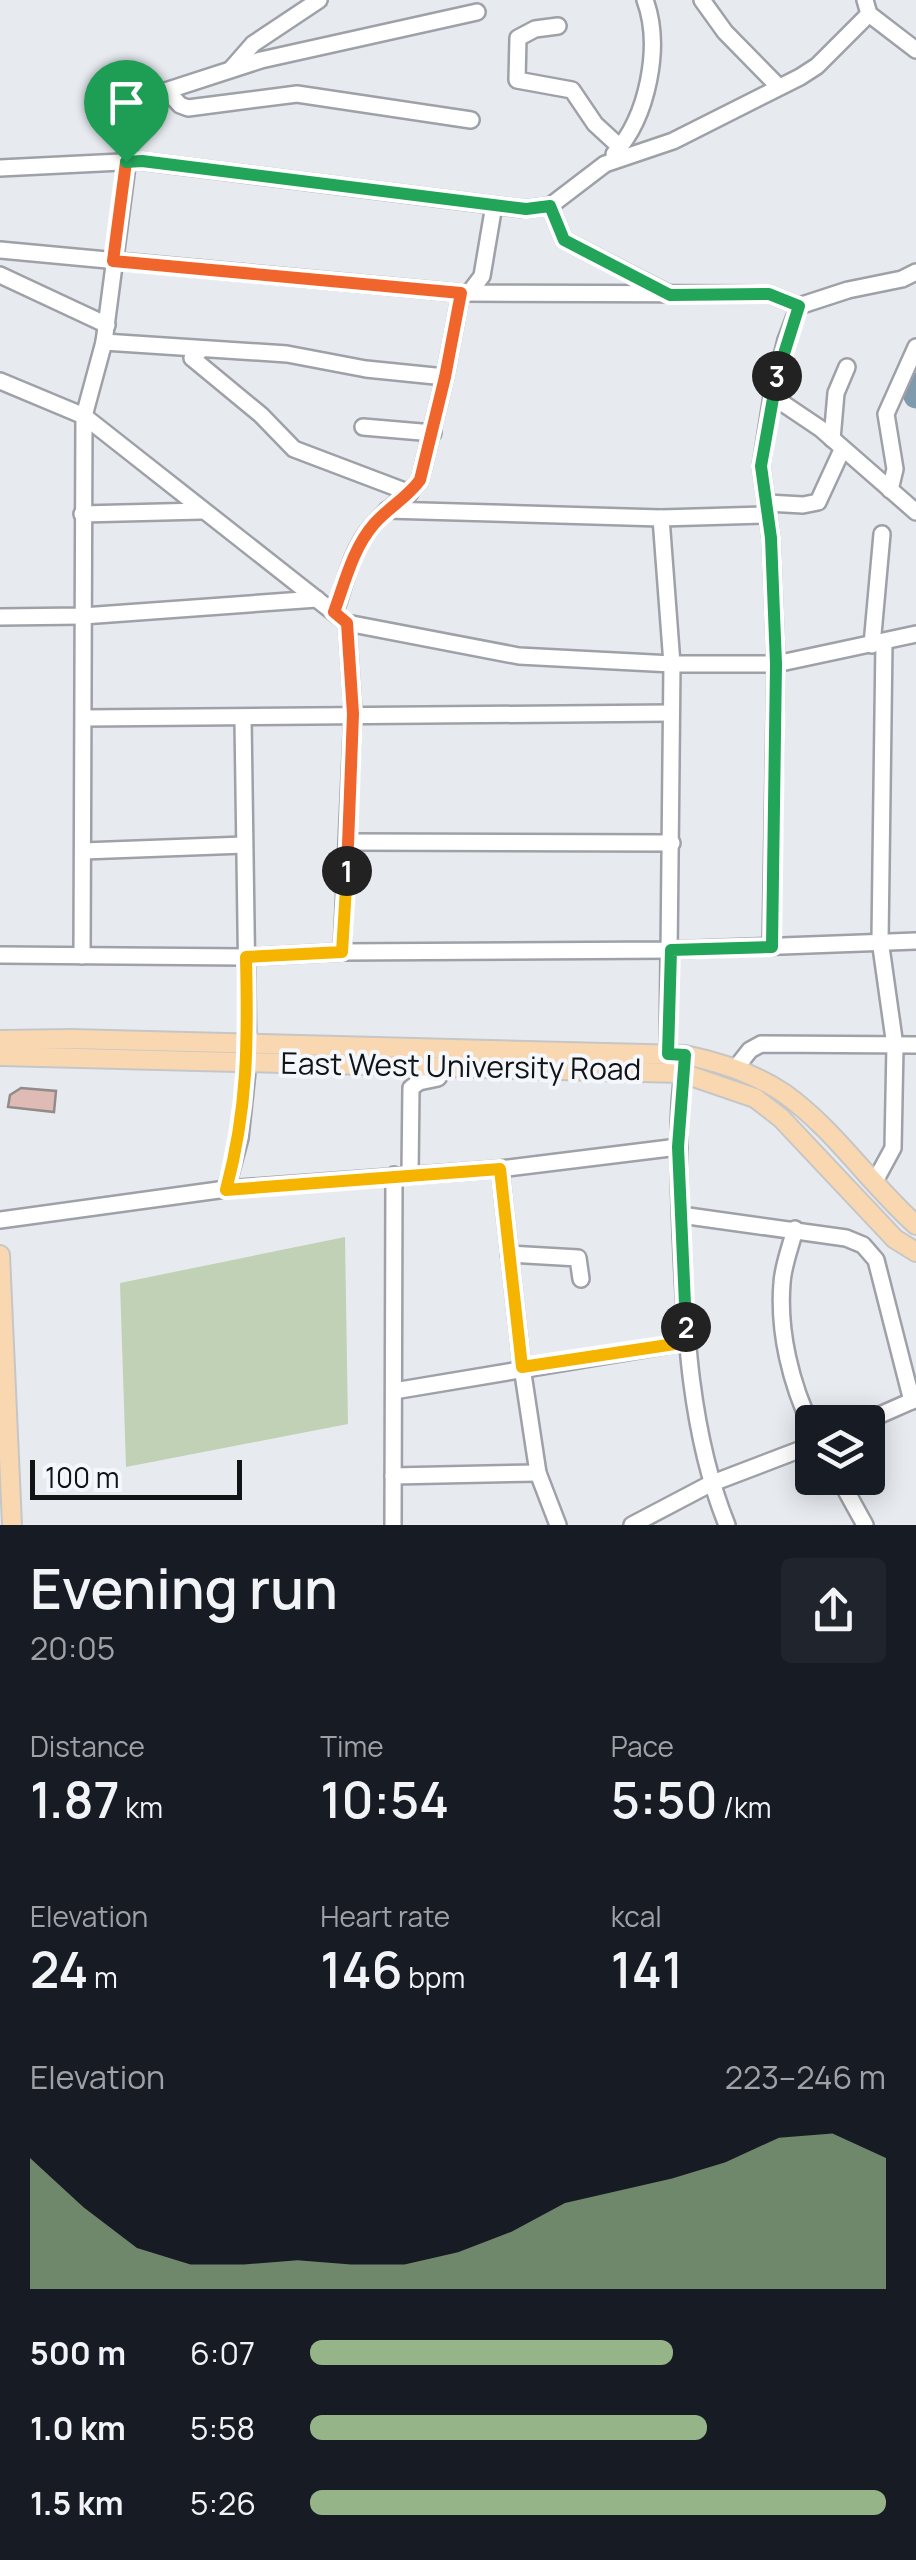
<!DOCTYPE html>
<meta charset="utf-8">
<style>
body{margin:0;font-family:Manrope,sans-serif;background:#20242c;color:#f1f3f6;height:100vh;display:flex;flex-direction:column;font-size:38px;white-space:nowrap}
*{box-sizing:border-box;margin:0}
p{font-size:32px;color:#9ea1a6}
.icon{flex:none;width:55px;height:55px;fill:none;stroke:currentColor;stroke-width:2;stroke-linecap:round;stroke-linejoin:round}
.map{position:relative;height:1525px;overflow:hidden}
.sheet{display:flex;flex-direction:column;background:#171b24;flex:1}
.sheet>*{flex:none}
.fabs{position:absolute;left:795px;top:1405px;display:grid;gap:20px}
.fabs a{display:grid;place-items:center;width:90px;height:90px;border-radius:10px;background:#171b24;box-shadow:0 5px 25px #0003;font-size:50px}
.scale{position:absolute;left:30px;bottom:25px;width:212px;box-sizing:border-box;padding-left:10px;border:5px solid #111314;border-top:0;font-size:28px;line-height:35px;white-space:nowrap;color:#111314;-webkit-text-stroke:8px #f4f8fd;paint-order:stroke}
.pin{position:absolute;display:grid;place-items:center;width:85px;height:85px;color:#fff;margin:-102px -42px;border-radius:50% 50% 50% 0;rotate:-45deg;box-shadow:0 0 10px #0007}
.pin .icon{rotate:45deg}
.km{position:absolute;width:50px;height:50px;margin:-25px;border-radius:50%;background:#222;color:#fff;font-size:28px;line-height:50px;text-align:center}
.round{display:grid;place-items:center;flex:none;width:105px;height:105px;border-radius:10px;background:#20242c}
.headline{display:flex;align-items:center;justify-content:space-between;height:170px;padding:0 30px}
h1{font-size:55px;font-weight:600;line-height:75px}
.metrics{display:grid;grid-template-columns:repeat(3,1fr);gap:15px;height:170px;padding:10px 30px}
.metrics div{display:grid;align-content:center}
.metrics b{font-size:50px;font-weight:600}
.metrics small{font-size:28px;font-weight:400}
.metrics p{font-size:28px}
.chart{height:280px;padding:20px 30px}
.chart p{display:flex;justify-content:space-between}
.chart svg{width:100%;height:180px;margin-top:10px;fill:#95b589;opacity:.7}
ul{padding:0 30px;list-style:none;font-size:32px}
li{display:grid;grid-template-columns:160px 120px 1fr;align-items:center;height:75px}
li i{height:25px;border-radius:12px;background:#95b589}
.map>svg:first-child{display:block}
.green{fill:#c1d1b6}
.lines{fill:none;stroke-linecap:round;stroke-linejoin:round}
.river{stroke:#7f99ad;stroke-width:25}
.building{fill:#debbb4;stroke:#928b8a;stroke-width:2.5}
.minor-casing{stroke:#9ea1a7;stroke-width:20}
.major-casing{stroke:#c6c6c7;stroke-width:22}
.minor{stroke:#fff;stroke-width:15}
.major{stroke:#f9d7b0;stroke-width:18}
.split-1-casing{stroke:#fff;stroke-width:20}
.split-2-casing{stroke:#fff;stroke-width:20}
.split-3-casing{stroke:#fff;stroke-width:20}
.split-4-casing{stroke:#fff;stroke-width:20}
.split-1{stroke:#f0652b;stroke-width:12}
.split-2{stroke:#f5b400;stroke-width:12}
.split-3{stroke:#22a559;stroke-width:12}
.split-4{stroke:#22a559;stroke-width:12}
.labels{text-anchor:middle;stroke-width:8;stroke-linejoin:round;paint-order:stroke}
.street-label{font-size:30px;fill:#111314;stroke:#f4f8fd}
</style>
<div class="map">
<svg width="916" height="1525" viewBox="0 0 916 1525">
<rect width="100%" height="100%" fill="#e7ebf0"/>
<!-- green -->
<polygon class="green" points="345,1237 348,1424 126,1467 120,1283"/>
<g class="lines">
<!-- river -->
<polyline class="river" points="916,385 912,388 916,396"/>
</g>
<!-- building -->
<polygon class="building" points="21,1088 56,1091 54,1112 8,1107 10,1095"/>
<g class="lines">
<!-- minor casing -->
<g class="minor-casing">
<g id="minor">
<polyline points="702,0 725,32 779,87"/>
<polyline points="865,0 869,14 916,50"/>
<polyline points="558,26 535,29 518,38 517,80 572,90 595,124 620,147"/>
<polyline points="232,68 253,44 319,0"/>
<polyline points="168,92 180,105 188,108 297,94 471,120"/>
<path d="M614 154C648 117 662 46 645 0"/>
<polyline points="0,168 141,161 525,209 550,206 605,164 673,141 800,77 817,66 869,14"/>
<polyline points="550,206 564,240 667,293"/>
<polyline points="0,250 461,293 769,294 799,306 848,290 902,279 916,272"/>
<polyline points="0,275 107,325"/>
<polyline points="469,293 482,276 494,205"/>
<polyline points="104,342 287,354 366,369 445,377"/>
<polyline points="202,349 192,358 261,415 294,449 410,493"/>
<polyline points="0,381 84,416 347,623 519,656 672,664 776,664 916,634"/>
<polyline points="772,396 821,429 916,512"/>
<polyline points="363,427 433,433"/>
<polyline points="832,439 836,393 847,367"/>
<polyline points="890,490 895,469 886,414 916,347"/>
<polyline points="767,503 803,505 818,502 842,450"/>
<polyline points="387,510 661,518 768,515"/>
<polyline points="82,514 202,511"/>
<polyline points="661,518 672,664 668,1053"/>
<path d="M335 612C345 582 352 548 374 524 388 507 407 498 420 480L445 377 461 293"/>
<polyline points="0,617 83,616 317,599"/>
<polyline points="872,645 882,534"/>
<polyline points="85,718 671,713"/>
<polyline points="349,842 672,843"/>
<polyline points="83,851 244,845"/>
<polyline points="771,947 776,664 771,538 761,466 772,396 786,340 799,306"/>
<polyline points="342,952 353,713 347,623"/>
<polyline points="0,955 246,957 342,952 671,950 916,941"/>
<polyline points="82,956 84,416 104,342 133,120 140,105 150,96 261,60 477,12"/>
<path d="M684 1065C676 1120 679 1176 681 1232 685 1329 690 1434 727 1525"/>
<polyline points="735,1069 750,1050 761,1044 916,1045"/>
<polyline points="500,1169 522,1367 538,1473 558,1525"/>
<polyline points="410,1174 411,1088 419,1082 438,1078 445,1067"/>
<polyline points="874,1183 893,1148 895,1046 880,940 884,642"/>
<polyline points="226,1189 240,1138 248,1062 243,719"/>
<polyline points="681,1215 846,1238 863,1245 876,1260 912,1401"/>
<polyline points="0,1220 226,1189 500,1169 678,1147"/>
<path d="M795 1229C791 1246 783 1265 782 1283 778 1332 791 1384 812 1428"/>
<polyline points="509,1254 578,1258 581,1279"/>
<polyline points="394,1391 687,1342"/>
<polyline points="864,1422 916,1399"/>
<polyline points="393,1476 538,1473"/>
<polyline points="839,1478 865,1525"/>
<polyline points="393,1525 394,1175"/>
<polyline points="632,1525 710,1484 812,1445"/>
</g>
</g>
<!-- major casing -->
<g class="major-casing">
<g id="major">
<path d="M0 1040 71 1039 685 1055C719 1062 756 1074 785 1094 835 1130 870 1184 916 1225"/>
<polyline points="0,1056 682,1073 755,1098 781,1118 895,1239 916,1252"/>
<polyline points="0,1255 12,1525"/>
</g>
</g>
<!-- minor -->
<use href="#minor" class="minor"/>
<!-- major -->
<use href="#major" class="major"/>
</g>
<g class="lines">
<!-- split-1 casing -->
<g class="split-1-casing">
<path id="split-1" d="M126 162 113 261 461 293 445 377 420 480C407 498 388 508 374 524 353 548 345 582 334 612L347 623 353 714 347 871"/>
</g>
<!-- split-2 casing -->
<g class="split-2-casing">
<path id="split-2" d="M347 871 342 952 246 957C248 1041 248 1108 226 1190L500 1169 522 1367 688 1342 686 1327"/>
</g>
<!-- split-3 casing -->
<g class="split-3-casing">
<polyline id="split-3" points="686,1327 678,1147 685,1055 668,1054 671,950 772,947 776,664 771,538 761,466 777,376"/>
</g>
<!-- split-4 casing -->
<g class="split-4-casing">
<polyline id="split-4" points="126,162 142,161 526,209 550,206 564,240 670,295 769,294 799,306 777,376"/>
</g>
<!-- split-1 -->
<use href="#split-1" class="split-1"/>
<!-- split-2 -->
<use href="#split-2" class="split-2"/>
<!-- split-3 -->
<use href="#split-3" class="split-3"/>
<!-- split-4 -->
<use href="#split-4" class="split-4"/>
</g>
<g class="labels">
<!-- street labels -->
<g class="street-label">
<text transform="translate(461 1067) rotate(1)" y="10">East West University Road</text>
</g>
</g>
</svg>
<div class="fabs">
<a><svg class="icon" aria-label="layers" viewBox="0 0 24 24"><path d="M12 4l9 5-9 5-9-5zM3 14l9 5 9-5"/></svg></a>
</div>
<div class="scale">100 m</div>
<div class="pin" style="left:126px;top:162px;background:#1e9e55"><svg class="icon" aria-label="arrive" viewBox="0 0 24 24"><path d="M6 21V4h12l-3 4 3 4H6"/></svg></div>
<b class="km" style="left:347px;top:871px">1</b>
<b class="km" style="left:686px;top:1327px">2</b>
<b class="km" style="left:777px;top:376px">3</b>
</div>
<section class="sheet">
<div class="headline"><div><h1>Evening run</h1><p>20:05</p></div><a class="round"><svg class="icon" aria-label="share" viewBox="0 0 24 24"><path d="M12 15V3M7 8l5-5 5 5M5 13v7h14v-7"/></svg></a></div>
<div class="metrics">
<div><p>Distance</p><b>1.87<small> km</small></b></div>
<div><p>Time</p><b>10:54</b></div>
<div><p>Pace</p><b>5:50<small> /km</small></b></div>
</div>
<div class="metrics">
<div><p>Elevation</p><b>24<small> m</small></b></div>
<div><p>Heart rate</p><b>146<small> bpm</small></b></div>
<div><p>kcal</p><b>141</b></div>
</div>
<div class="chart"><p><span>Elevation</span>223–246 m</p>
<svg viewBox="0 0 160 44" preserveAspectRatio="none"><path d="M0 44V12L10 24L20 34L30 38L40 38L50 37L60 38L70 38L80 35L90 30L100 23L110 20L120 17L130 13L140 7L150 6L160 12V44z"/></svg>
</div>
<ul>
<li><b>500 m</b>6:07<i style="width:63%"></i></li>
<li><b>1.0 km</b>5:58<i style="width:69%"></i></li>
<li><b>1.5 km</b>5:26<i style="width:100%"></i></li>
</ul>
</section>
